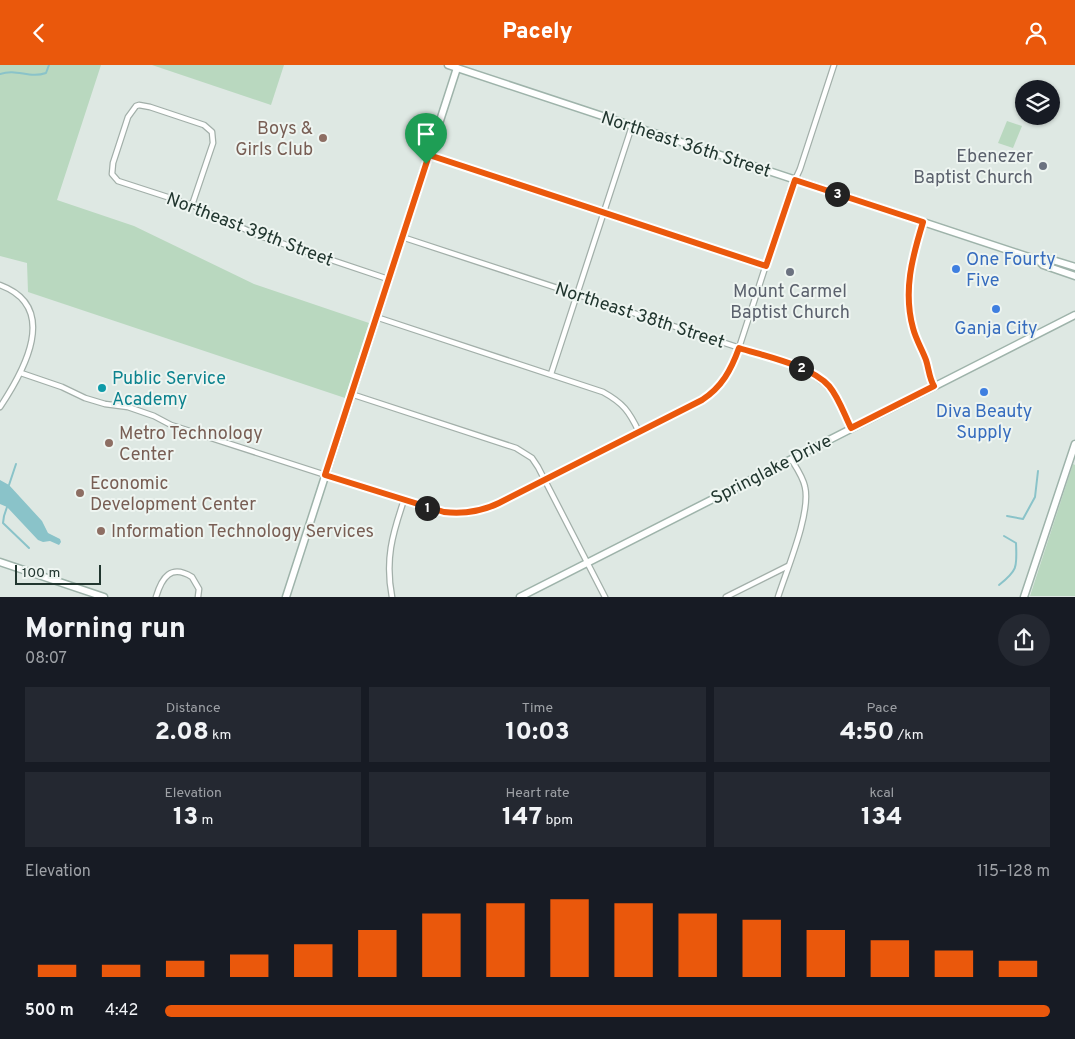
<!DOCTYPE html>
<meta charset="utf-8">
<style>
body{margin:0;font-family:Overpass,sans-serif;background:#242831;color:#f1f3f6;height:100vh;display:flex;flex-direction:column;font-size:19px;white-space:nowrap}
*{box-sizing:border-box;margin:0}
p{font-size:16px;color:#9ea1a6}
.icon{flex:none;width:28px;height:28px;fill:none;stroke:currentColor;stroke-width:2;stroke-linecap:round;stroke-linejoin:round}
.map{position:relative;height:532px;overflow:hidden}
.side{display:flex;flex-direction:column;background:#171b24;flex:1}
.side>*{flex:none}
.buttons{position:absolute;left:1015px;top:15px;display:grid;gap:10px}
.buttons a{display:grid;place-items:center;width:45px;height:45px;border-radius:50%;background:#171b24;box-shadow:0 1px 4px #0004;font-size:25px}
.scale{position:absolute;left:15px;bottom:12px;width:86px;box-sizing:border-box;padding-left:5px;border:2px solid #21362f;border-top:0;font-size:14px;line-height:18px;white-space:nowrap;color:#21362f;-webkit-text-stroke:4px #eef5f1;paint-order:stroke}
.pin{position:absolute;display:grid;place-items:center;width:42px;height:42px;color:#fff;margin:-51px -21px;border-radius:50% 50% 50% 0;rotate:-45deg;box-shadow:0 0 5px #0007}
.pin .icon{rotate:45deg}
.km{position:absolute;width:25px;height:25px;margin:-12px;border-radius:50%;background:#222;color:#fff;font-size:14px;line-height:25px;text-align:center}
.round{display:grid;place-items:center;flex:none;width:52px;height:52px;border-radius:26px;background:#242831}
.head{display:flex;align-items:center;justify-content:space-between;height:85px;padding:0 25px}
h1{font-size:28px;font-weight:800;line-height:38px}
.stats{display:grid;grid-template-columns:repeat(3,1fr);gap:8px;height:85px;padding:5px 25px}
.stats div{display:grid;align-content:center;border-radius:0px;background:#242831;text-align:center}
.stats b{font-size:25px;font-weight:800}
.stats small{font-size:14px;font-weight:400}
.stats p{font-size:14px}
.chart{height:140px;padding:10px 25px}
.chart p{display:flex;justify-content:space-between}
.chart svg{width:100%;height:90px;margin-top:5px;stroke:#ea580c;stroke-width:6}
ul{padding:0 25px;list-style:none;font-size:16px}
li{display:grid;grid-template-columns:80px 60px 1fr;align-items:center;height:38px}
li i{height:12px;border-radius:6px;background:#ea580c}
header{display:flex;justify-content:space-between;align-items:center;height:65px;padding:0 25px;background:#ea580c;color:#fff;font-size:22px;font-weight:800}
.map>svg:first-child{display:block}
.green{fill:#b9d8bf}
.water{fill:#8ac3c9}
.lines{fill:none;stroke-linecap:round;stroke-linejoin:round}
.stream{stroke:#8ac3c9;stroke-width:2}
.street-casing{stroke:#a2afa9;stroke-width:7}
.secondary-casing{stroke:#9eb3aa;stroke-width:9}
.street{stroke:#fff;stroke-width:4.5}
.secondary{stroke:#fff;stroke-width:6}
.route-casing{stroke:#fff;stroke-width:10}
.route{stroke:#ea580c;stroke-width:6}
.education-dot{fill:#8d6e63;stroke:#eef5f1;stroke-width:2}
.worship-dot{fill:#6b7280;stroke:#eef5f1;stroke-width:2}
.shop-dot{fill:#3f7fe0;stroke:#eef5f1;stroke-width:2}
.culture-dot{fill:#0f9aa8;stroke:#eef5f1;stroke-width:2}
.labels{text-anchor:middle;stroke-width:4;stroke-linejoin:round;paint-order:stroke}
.education-label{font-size:18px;fill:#785e54;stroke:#eef5f1;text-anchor:start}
.street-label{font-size:18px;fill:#21362f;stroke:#eef5f1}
.worship-label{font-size:18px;fill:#5b616d;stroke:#eef5f1;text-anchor:end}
.shop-label{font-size:18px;fill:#366cbe;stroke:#eef5f1}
.culture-label{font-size:18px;fill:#0d838f;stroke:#eef5f1;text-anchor:start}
</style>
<header><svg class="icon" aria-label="back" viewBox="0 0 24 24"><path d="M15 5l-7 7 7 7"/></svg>Pacely<svg class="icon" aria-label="person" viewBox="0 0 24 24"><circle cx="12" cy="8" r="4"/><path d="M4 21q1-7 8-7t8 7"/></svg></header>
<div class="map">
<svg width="1075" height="532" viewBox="0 0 1075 532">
<rect width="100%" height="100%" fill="#dee8e3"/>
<!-- green -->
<g class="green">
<polygon points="0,0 101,0 57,135 134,161 254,219 369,258 345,333 28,227 27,198 0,191"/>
<polygon points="152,0 284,0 271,40"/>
<polygon points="1007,56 1022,61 1013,83 998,78"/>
<polygon points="1073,399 1075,400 1075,531 1030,531"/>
</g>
<!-- water -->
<polygon class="water" points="0,415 9,420 42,456 48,468 60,474 61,477 59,480 50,476 43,477 38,475 7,442 0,439"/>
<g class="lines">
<!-- stream -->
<g class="stream">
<path d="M0 9C17 3 29 14 46 8L49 0"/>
<polyline points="9,420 16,399"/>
<polyline points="7,442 4,451 3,458 29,483"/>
<polyline points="1007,451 1023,454 1035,432 1038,406"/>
<path d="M999 520C1018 505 1017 502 1016 478L1004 471"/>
</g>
<!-- street casing -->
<g class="street-casing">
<g id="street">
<polyline points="429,90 766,201"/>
<polyline points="192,140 213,78 212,67 204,60 150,42 139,40 136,41 128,52 113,98 112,109 118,116 192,140 260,171 388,214"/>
<path d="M923 157C912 193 903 226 913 263 916 275 922 284 926 295 929 304 929 313 934 321"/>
<path d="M402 172 801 303C832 318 837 333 851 363"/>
<path d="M0 220C60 242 24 306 0 342"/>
<path d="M376 252 603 327C623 338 629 346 639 367"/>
<path d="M21 308 62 322 85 333 105 339 128 342 154 351 171 360 437 446C455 450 474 448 492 441L702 335 718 323 727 311 735 295 790 126 800 104 834 0"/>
<polyline points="551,309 632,61"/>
<polyline points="351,329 516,383 532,393 538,402 605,532"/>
<path d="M156 532C162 512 171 499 192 512L199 524 198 532"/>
<path d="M392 532C385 495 392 470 404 435"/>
<polyline points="726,532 788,501"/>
<path d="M778 532C787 504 811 448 805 422 803 412 796 402 791 394"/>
</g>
</g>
<!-- secondary casing -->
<g class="secondary-casing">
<g id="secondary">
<polyline points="448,0 1038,195 1046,193 1075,202"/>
<polyline points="1038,195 1043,200 1075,211"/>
<polyline points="0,497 104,532"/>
<polyline points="286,532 457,3"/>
<polyline points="520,532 1075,250"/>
<polyline points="1024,532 1075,379"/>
</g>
</g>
<!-- street -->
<use href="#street" class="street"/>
<!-- secondary -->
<use href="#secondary" class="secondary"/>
</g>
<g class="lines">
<!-- route casing -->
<g class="route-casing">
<path id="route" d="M429 90 766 201 795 115 923 157C912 193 903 226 913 263 916 275 922 284 926 295 929 304 929 313 934 321L851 363C844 349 839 333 829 321 812 301 764 291 739 283 731 305 722 322 702 335L499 438C481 447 463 449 444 447L325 410Z"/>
</g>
<!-- route -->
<use href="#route" class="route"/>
</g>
<!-- markers -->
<g class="education-dot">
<circle cx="323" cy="73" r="5"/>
<circle cx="109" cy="378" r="5"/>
<circle cx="80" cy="428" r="5"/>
<circle cx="101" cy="466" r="5"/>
</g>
<g class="worship-dot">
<circle cx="1043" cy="101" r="5"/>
<circle cx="790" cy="207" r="5"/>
</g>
<g class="shop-dot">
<circle cx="956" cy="204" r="5"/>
<circle cx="996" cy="244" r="5"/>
<circle cx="984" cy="327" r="5"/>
</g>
<circle class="culture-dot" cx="102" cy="323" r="5"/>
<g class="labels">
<!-- education labels -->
<g class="education-label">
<text x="313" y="69" text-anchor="end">Boys &amp;<tspan x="313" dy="21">Girls Club</tspan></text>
<text x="119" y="374">Metro Technology<tspan x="119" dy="21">Center</tspan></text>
<text x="90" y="424">Economic<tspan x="90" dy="21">Development Center</tspan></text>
<text x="111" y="472">Information Technology Services</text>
</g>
<!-- street labels -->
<g class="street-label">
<text transform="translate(686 79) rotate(18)" y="6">Northeast 36th Street</text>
<text transform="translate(250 164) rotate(21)" y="6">Northeast 39th Street</text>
<text transform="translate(640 250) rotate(18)" y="6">Northeast 38th Street</text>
<text transform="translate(771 404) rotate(-27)" y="6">Springlake Drive</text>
</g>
<!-- worship labels -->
<g class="worship-label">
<text x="1033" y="97">Ebenezer<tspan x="1033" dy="21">Baptist Church</tspan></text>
<text x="790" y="232" text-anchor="middle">Mount Carmel<tspan x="790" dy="21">Baptist Church</tspan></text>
</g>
<!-- shop labels -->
<g class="shop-label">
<text x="966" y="200" text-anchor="start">One Fourty<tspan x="966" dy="21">Five</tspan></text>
<text x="996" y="269">Ganja City</text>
<text x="984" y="352">Diva Beauty<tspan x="984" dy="21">Supply</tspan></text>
</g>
<!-- culture labels -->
<g class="culture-label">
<text x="112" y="319">Public Service<tspan x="112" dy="21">Academy</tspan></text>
</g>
</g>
</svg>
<div class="buttons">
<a><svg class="icon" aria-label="layers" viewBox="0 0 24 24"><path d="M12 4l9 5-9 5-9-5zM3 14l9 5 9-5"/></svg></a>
</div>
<div class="scale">100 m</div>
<div class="pin" style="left:426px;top:99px;background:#1e9e55"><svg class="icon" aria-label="arrive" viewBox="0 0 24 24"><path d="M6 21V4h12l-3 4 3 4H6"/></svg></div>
<b class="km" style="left:427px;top:443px">1</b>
<b class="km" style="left:801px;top:303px">2</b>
<b class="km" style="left:837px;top:129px">3</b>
</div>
<section class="side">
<div class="head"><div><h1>Morning run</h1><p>08:07</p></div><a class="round"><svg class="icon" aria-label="share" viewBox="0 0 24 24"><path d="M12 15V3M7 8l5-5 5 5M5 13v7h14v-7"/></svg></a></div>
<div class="stats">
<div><p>Distance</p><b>2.08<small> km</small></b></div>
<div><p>Time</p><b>10:03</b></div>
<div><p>Pace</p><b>4:50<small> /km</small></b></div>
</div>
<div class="stats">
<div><p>Elevation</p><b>13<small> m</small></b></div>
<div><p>Heart rate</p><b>147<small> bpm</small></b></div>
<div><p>kcal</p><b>134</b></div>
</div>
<div class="chart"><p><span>Elevation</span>115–128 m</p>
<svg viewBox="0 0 160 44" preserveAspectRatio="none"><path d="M5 44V38M15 44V38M25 44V36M35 44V33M45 44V28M55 44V21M65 44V13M75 44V8M85 44V6M95 44V8M105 44V13M115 44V16M125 44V21M135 44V26M145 44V31M155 44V36"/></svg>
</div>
<ul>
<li><b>500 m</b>4:42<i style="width:100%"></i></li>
</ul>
</section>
